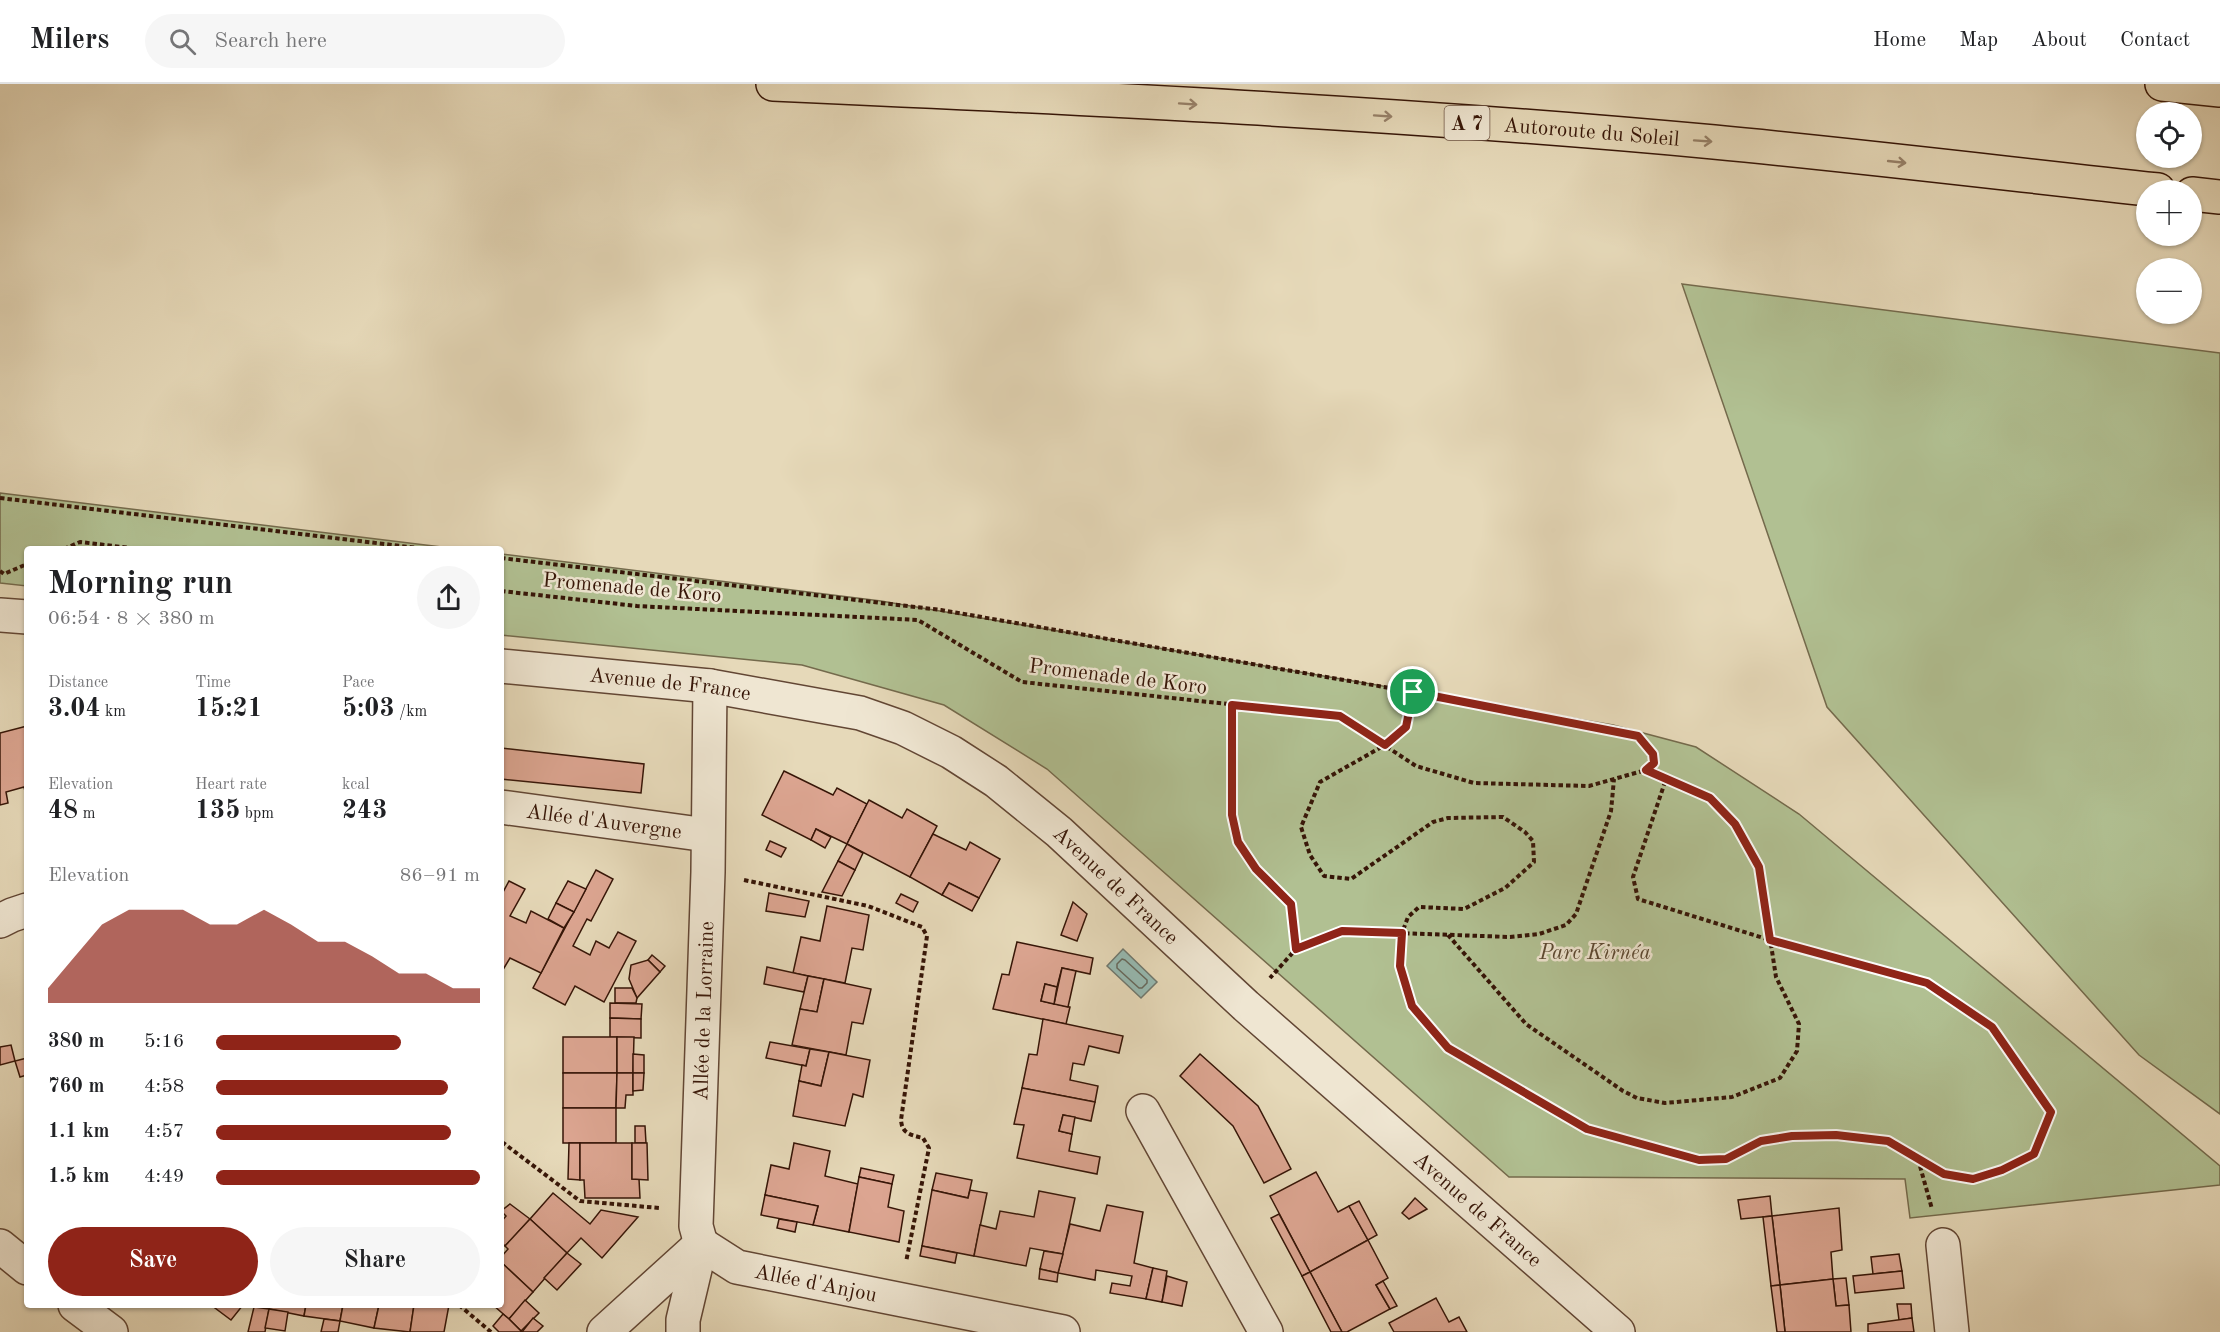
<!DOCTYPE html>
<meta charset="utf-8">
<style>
body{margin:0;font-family:"Old Standard TT",serif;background:#f6f6f6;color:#202124;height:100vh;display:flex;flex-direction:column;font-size:22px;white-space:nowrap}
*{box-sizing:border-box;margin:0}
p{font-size:20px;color:#757577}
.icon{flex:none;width:33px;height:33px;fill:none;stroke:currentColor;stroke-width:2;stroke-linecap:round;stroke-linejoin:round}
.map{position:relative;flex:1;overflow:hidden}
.panel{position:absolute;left:24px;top:462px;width:480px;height:762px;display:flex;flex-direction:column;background:#fff;border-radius:6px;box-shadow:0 2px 4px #0004}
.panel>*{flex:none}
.buttons{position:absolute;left:2136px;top:18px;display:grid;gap:12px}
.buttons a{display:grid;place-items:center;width:66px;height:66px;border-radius:50%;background:#fff;box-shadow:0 2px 4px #0004;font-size:30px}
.pin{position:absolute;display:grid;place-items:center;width:51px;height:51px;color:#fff;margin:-26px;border:3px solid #fff;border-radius:50%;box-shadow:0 2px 6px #0007}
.round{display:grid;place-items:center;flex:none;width:63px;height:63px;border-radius:32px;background:#f6f6f6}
.overview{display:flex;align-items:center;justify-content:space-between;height:102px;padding:0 24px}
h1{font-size:33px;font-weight:800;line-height:45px}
.stats{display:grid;grid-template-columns:repeat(3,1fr);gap:9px;height:102px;padding:6px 24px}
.stats div{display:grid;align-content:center}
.stats b{font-size:26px;font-weight:800}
.stats small{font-size:16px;font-weight:400}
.stats p{font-size:16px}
.chart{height:168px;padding:12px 24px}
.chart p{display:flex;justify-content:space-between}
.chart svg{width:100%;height:108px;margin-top:6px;fill:#8f2418;opacity:.7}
.button{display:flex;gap:12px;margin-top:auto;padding:12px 24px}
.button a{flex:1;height:69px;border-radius:36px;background:#8f2418;color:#fff;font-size:24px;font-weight:800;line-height:69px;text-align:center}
.button a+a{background:#f6f6f6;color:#202124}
ul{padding:0 24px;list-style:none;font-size:20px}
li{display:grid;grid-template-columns:96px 72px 1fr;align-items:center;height:45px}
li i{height:15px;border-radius:8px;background:#8f2418}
header{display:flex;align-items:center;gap:36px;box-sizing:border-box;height:84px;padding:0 30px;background:#fff;border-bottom:2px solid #e0e0e0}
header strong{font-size:28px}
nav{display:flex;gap:33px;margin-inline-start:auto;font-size:21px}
.search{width:420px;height:54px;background:#f6f6f6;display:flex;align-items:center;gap:15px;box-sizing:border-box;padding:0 21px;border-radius:33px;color:#757577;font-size:22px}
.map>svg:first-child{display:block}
.green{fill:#b1c092;stroke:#746a4c;stroke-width:1.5}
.water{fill:#96bab2;stroke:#70786e;stroke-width:1.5}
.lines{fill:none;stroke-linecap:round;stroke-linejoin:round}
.shore{stroke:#66685c;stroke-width:1.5}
.building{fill:#dca591;stroke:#361507;stroke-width:1.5}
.minor-casing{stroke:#624634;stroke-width:36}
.highway-casing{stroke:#361507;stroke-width:36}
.path{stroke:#361507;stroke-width:4;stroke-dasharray:4.5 3;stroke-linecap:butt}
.minor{stroke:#efe6d2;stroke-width:33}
.highway{stroke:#e6d9b9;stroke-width:33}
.oneway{stroke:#978169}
.route-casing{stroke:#fff;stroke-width:12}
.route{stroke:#8f2418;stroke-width:8}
.labels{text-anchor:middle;stroke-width:5;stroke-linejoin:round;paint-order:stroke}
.shield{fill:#efe6d2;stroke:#6e5444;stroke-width:1.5}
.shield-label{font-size:20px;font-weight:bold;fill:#361507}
.street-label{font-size:21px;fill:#361507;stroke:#efe6d2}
.park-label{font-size:21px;font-style:italic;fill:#5b4831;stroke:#efe6d2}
</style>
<header>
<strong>Milers</strong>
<div class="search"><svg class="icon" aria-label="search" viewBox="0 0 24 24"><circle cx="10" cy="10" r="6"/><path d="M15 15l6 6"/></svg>Search here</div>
<nav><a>Home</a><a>Map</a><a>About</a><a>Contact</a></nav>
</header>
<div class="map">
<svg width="2220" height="1248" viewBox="0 0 2220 1248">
<rect width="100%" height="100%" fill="#e6d9b9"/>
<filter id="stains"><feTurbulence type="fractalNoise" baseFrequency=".00333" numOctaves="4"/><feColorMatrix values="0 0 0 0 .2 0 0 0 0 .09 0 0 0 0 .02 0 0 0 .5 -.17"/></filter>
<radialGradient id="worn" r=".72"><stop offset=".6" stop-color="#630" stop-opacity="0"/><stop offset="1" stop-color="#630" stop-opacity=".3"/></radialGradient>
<!-- green -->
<g class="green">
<polygon points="1682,200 2220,269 2220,1030 2139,971 1827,623"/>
<polygon points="0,409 458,465 27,465 27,502 0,499"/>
<polygon points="501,470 881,517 1613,641 1696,663 1799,730 2220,1082 2220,1101 1910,1134 1905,1095 1509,1093 1047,685 944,621 802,581 501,551"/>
</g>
<!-- water -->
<polygon class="water" points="1123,865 1157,898 1141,914 1107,882"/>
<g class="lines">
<!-- shore -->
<polygon class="shore" points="1122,875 1125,876 1147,896 1147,899 1142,904 1139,904 1117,884 1117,880"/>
</g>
<!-- building -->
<g class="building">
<polygon points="27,642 27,715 24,703 6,708 8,719 0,721 0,649"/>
<polygon points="501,664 644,680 641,709 501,695"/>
<polygon points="784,687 833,711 837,704 867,720 847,760 816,745 811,756 762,731"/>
<polygon points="869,716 902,734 907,725 937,742 910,793 847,760"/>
<polygon points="816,745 831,753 825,764 811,756"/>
<polygon points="933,750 966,766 970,758 1000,775 979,814 949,799 942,811 910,793"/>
<polygon points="770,757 786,764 781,773 766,766"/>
<polygon points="847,760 863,769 855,786 838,777"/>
<polygon points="838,777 855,786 842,812 822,808"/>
<polygon points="596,786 613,795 591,837 587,835 573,862 590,871 596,857 609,864 618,848 636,857 604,918 575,902 565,921 533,904"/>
<polygon points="509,797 525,805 510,832 526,839 531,827 564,844 541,889 510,874 501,889 501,812"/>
<polygon points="568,797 586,805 574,828 556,819"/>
<polygon points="949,799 979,814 972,827 942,811"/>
<polygon points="769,809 809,817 805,833 766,827"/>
<polygon points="901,810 918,818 913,828 896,819"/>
<polygon points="1073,818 1087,830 1077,857 1061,851"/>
<polygon points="556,819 574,828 564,844 548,835"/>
<polygon points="827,822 869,831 863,866 852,864 845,899 793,889 801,853 820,857"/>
<polygon points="1017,858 1093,874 1090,890 1062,884 1057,903 1045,900 1041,917 1070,923 1066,940 993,925 1002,890 1009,891"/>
<polygon points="652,871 665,882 660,888 648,876"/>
<polygon points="648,876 660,888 637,914 629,895 631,881"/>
<polygon points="767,883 808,892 804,908 764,900"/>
<polygon points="1062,884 1076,887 1068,923 1054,920"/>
<polygon points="808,892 824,895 817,928 800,925"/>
<polygon points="824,895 871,905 863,940 852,938 846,971 792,961 800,925 817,928"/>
<polygon points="1045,900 1057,903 1054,920 1041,917"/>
<polygon points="615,904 632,904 637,914 636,919 615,919"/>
<polygon points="610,919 642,920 641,935 610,934"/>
<polygon points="610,934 641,935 641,954 610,953"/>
<polygon points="1043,935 1123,952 1119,969 1089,962 1084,981 1073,979 1070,996 1098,1002 1095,1018 1022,1004 1029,970 1037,971"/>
<rect x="563" y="953" width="54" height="36"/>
<polygon points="617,953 634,953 633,989 617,989"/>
<polygon points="770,958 810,965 806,982 766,974"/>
<polygon points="11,961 15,977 0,981 0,963"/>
<polygon points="810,965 829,968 821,1002 799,997 802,981 806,982"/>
<polygon points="829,968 870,976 863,1013 853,1010 845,1042 793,1032 799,997 821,1002"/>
<polygon points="633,970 644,971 644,989 633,989"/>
<polygon points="1200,970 1258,1022 1291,1085 1264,1099 1233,1042 1180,992"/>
<polygon points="27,974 27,991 20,993 15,977"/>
<polygon points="563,989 617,989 616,1024 563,1024"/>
<polygon points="617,989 633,989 633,1011 626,1011 625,1024 616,1024"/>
<polygon points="633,989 644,989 643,1006 633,1007"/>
<polygon points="1022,1004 1095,1018 1091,1037 1063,1031 1059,1047 1072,1050 1069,1067 1100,1073 1097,1090 1017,1074 1024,1041 1014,1040"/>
<rect x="563" y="1024" width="53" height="35"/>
<polygon points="1063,1031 1075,1033 1072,1050 1059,1047"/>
<polygon points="635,1042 645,1042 646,1059 635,1059"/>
<polygon points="569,1059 580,1059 580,1096 568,1095"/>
<polygon points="580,1059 632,1059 632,1095 639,1095 640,1114 585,1114 584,1096 580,1096"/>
<polygon points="632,1059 647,1059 648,1096 632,1095"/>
<polygon points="794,1059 830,1067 825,1092 858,1100 849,1148 813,1141 818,1122 765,1111 771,1081 789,1085"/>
<polygon points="861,1084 894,1091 892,1100 859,1093"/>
<polygon points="1316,1088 1338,1128 1349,1122 1368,1156 1310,1188 1270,1112"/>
<polygon points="936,1089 972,1096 968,1114 932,1106"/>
<polygon points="859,1093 892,1100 888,1123 904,1127 899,1158 849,1148"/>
<polygon points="932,1106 968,1114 970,1106 987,1109 974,1172 922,1162"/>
<polygon points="1039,1107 1075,1114 1063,1170 1030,1164 1026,1182 974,1172 980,1141 996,1145 1000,1127 1034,1133"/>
<polygon points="553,1109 590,1140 601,1126 638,1133 602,1174 581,1154 567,1169 530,1135"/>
<polygon points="765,1111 818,1122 813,1141 761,1131"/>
<polygon points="1770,1112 1772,1132 1741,1135 1738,1116"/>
<polygon points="1415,1114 1427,1125 1409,1135 1402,1129"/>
<polygon points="1359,1117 1377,1151 1368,1156 1349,1122"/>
<polygon points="510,1120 530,1135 505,1162 501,1158 501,1138 506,1132 501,1127"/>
<polygon points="1107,1121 1143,1128 1134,1179 1153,1184 1146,1215 1110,1209 1112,1199 1130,1202 1132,1192 1096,1186 1095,1196 1058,1189 1070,1140 1100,1147"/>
<polygon points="1839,1124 1842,1166 1831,1168 1833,1195 1780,1201 1772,1132"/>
<polygon points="1279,1130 1310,1188 1302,1192 1271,1134"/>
<polygon points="1772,1132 1780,1201 1771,1202 1763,1133"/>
<polygon points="530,1135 567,1169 533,1208 501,1178 501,1173 508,1165 505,1162"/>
<polygon points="779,1135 797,1138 795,1148 777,1144"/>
<polygon points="1368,1156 1388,1194 1376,1201 1390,1225 1347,1248 1342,1248 1310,1188"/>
<polygon points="922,1162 957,1169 955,1179 920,1172"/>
<polygon points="1044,1167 1063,1170 1058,1189 1040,1185"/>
<polygon points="567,1169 581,1180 557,1206 544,1194"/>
<polygon points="1899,1170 1902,1187 1873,1190 1871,1173"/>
<polygon points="501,1178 533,1208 509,1235 493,1221 501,1221"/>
<polygon points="1153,1184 1167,1187 1162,1218 1146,1215"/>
<polygon points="1040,1185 1058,1189 1057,1198 1039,1195"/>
<polygon points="1902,1187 1904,1204 1855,1209 1853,1192"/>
<polygon points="1310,1188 1342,1248 1331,1248 1302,1192"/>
<polygon points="1167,1192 1187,1198 1182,1222 1162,1218"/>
<polygon points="1846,1194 1849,1221 1836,1222 1833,1195"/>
<polygon points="1833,1195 1836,1222 1849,1221 1851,1248 1785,1248 1780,1201"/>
<polygon points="1383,1197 1397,1222 1390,1225 1376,1201"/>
<polygon points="1780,1201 1785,1248 1777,1248 1771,1202"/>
<polygon points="1436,1214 1449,1238 1459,1233 1467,1248 1394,1248 1389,1239"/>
<polygon points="525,1216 539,1229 521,1247 509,1235"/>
<polygon points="1897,1220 1911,1220 1912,1234 1899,1236"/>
<polygon points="211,1221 243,1221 231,1236"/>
<polygon points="270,1221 306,1221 304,1232 269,1225"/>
<polygon points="306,1221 343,1221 340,1237 304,1232"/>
<polygon points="343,1221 379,1221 374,1244 340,1237"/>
<polygon points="379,1221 414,1221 410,1248 374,1244"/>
<polygon points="414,1221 449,1221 444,1248 410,1248"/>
<polygon points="254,1223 269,1225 265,1248 248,1248"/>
<polygon points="269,1225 288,1228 285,1247 265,1244"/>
<polygon points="503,1230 509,1235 522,1248 499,1248 493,1242"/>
<polygon points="533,1234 543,1242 537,1248 522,1248"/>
<polygon points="1912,1234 1914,1248 1868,1248 1868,1240"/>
<polygon points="324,1235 340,1237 338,1248 321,1248"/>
</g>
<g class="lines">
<!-- minor casing -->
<g class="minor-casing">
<g id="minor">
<polyline points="0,531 27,533"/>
<path id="s1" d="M501 582 710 602 860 629 903 644 951 668 996 697 1059 748 1246 922 1618 1248"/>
<path id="s2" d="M501 723 707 751"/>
<polyline points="0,837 12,831 27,826"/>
<polyline points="1143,1027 1266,1248"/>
<polyline points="1943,1161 1952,1248"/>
<polyline points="0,1162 27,1184"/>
<polyline points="75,1221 111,1248"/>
<path id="s3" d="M604 1248 701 1160 737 1183 1063 1248"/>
<path id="s4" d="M683 1248V1236L701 1160 696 1142 708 788 710 602"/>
</g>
</g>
<!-- highway casing -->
<g class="highway-casing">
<g id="highway">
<path id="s5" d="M773 0C1087 14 1401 29 1714 58 1862 72 2010 90 2158 106"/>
<polyline points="2162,0 2220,6"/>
<polyline points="2192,110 2220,113"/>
</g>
</g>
<!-- path -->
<g class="path">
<polyline points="0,414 426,465"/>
<polyline points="64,465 80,458 139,465"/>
<polyline points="501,474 941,526 1413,608 1638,652 1653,671 1654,679 1646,686"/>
<polyline points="0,487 4,490 27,480"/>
<polyline points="501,507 637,522 918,536 1022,598 1340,632 1416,682 1474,699 1589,702 1646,686 1710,714 1735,740 1759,783 1776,893 1799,940 1797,967 1780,994 1732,1013 1665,1019 1637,1014 1623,1007 1526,940 1448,851"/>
<polyline points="1413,608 1406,643 1385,661 1320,698 1301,743 1310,771 1324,792 1351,795 1433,738 1448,734 1503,733 1525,748 1533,757 1534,778 1505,804 1464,825 1419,823 1408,833 1402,849 1400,882 1412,922 1448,964 1587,1045 1699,1076 1726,1075 1761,1057 1792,1052 1836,1051 1888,1057 1944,1090 1973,1095 2002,1086 2034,1070 2051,1028 1992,943 1927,899 1770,856 1638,815 1633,793 1666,695"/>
<polyline points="1232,621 1232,731 1238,758 1256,785 1291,820 1296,865 1270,894"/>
<path d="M744 796 868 822 922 843 927 852 901 1036C902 1050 911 1051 923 1054L929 1064 906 1178"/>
<polyline points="1296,865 1342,847 1510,853 1539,850 1566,841 1576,830 1611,727 1614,695"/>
<polyline points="501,928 501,1115"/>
<polyline points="502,1058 580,1117 659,1124"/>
<polyline points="1918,1075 1932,1125"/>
<polyline points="459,1221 491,1248"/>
</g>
<!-- minor -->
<use href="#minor" class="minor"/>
<!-- highway -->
<use href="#highway" class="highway"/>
</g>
<!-- one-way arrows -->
<defs><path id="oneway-shaft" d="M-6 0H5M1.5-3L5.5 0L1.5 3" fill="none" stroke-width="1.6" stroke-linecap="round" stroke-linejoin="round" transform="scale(1.5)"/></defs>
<g class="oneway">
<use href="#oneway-shaft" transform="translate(1188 20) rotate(4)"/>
<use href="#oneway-shaft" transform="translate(1383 32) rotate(4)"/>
<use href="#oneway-shaft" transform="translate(1703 57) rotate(4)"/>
<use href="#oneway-shaft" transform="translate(1897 78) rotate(6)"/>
</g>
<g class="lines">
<!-- route casing -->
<g class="route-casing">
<polygon id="route" points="1413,608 1638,652 1653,670 1654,679 1646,686 1710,714 1735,740 1759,783 1770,856 1927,899 1992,943 2051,1028 2034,1070 2002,1086 1973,1095 1944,1090 1888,1057 1836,1051 1792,1052 1761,1057 1726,1075 1699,1076 1587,1045 1448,964 1412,922 1400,882 1402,849 1342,847 1296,865 1291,820 1256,785 1238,758 1232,731 1232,621 1340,632 1385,661 1406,643"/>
</g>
<!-- route -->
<use href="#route" class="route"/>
</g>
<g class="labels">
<!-- shield labels -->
<rect class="shield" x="1444.5" y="22" width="45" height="34" rx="4.5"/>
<g class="shield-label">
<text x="1467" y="46">A 7</text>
</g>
<!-- street labels -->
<g class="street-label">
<text dy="7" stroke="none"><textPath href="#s5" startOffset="820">Autoroute du Soleil</textPath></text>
<text transform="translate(632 503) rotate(5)" y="7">Promenade de Koro</text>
<text transform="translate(1118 592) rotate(7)" y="7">Promenade de Koro</text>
<text dy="7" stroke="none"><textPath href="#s1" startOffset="170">Avenue de France</textPath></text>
<text dy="7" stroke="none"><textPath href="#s2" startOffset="104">Allée d'Auvergne</textPath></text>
<text dy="7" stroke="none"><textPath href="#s1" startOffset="674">Avenue de France</textPath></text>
<text dy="7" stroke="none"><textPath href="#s4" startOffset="324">Allée de la Lorraine</textPath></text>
<text dy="7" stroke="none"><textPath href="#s1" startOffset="1160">Avenue de France</textPath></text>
<text dy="7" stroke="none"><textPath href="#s3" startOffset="254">Allée d'Anjou</textPath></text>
</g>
<!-- park labels -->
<g class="park-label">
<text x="1595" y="875">Parc Kirnéa</text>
</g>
</g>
<rect width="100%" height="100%" filter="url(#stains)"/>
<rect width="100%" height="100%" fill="url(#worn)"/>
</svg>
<div class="buttons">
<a><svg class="icon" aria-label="locate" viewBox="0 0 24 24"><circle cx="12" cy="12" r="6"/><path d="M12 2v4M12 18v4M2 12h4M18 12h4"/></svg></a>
<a>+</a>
<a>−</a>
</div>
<div class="pin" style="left:1413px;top:608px;background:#1e9e55"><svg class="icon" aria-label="arrive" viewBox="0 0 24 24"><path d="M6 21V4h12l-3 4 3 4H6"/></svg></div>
<section class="panel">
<div class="overview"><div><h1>Morning run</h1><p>06:54 · 8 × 380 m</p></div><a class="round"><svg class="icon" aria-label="share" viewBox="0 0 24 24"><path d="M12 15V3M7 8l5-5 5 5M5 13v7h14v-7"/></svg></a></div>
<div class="stats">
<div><p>Distance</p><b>3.04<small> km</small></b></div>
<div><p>Time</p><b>15:21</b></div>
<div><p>Pace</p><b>5:03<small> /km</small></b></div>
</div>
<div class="stats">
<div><p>Elevation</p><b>48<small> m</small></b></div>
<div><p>Heart rate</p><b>135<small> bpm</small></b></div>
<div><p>kcal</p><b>243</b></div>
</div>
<div class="chart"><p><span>Elevation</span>86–91 m</p>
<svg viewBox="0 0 160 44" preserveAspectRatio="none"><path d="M0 44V38L10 25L20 12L30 6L40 6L50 6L60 12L70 12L80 6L90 12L100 19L110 19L120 25L130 32L140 32L150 38L160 38V44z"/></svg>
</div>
<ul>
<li><b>380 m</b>5:16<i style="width:70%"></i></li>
<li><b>760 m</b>4:58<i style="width:88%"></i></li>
<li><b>1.1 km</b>4:57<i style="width:89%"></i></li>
<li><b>1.5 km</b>4:49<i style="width:100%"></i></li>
</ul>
<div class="button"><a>Save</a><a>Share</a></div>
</section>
</div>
